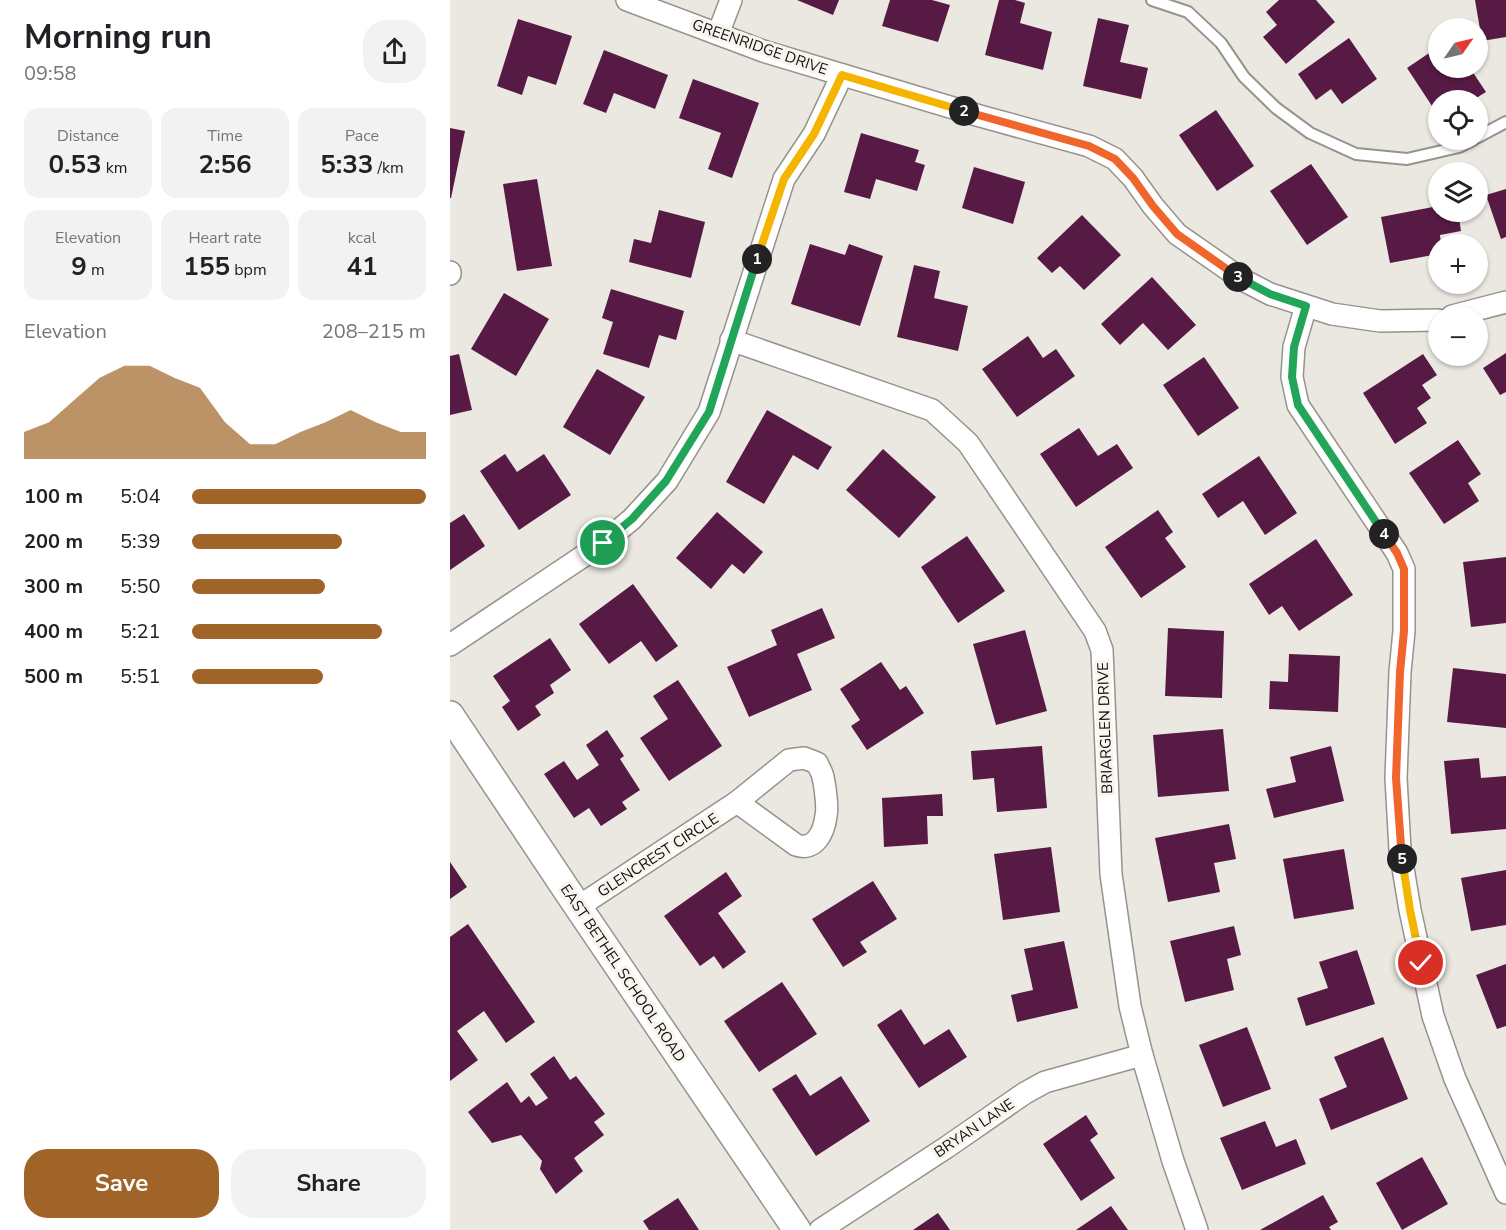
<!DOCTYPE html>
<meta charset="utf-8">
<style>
body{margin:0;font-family:"Nunito Sans",sans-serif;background:#f2f2f2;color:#202124;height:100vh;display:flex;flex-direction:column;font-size:22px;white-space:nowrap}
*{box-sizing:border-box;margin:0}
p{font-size:20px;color:#757577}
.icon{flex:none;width:33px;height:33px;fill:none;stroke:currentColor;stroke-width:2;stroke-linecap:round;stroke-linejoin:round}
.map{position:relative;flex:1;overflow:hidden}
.side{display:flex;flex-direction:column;background:#fff;width:450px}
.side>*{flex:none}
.needle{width:39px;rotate:56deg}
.controls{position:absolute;left:978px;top:18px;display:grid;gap:12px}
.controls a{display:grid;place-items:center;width:60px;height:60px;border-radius:50%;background:#fff;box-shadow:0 2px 4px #0004;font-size:30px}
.pin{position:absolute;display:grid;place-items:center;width:51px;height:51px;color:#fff;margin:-26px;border:3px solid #fff;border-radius:50%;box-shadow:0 2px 6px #0007}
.km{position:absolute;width:30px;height:30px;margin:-15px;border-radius:50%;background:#222;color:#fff;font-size:16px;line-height:30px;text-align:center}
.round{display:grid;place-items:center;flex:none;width:63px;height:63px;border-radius:24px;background:#f2f2f2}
.headline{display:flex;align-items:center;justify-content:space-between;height:102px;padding:0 24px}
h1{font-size:33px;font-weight:700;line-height:45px}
.figures{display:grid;grid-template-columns:repeat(3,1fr);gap:9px;height:102px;padding:6px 24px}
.figures div{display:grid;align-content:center;border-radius:15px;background:#f2f2f2;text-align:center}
.figures b{font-size:26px;font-weight:700}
.figures small{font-size:16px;font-weight:400}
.figures p{font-size:16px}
.chart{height:168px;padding:12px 24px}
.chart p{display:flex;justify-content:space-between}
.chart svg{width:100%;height:108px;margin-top:6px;fill:#a16428;opacity:.7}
.button{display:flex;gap:12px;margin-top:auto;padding:12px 24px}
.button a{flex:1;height:69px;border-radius:24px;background:#a16428;color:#fff;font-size:24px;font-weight:700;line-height:69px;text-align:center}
.button a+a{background:#f2f2f2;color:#202124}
ul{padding:0 24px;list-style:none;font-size:20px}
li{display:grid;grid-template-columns:96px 72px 1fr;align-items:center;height:45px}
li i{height:15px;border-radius:8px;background:#a16428}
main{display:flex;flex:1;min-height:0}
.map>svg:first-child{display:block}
.building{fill:#571a44}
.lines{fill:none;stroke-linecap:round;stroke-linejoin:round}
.service-casing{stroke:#96938d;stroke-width:14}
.minor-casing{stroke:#96938d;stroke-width:24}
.tertiary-casing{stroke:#96938d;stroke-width:30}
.service{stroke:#fff;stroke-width:10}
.minor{stroke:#fff;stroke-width:21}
.tertiary{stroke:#fff;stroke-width:27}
.split-1-casing{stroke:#fff;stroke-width:12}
.split-2-casing{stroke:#fff;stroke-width:12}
.split-3-casing{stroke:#fff;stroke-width:12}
.split-4-casing{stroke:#fff;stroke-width:12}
.split-5-casing{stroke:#fff;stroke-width:12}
.split-6-casing{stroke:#fff;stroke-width:12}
.split-1{stroke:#22a559;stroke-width:8}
.split-2{stroke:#f5b400;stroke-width:8}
.split-3{stroke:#f0652b;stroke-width:8}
.split-4{stroke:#22a559;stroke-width:8}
.split-5{stroke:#f0652b;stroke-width:8}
.split-6{stroke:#f5b400;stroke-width:8}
.labels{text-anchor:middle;stroke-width:6;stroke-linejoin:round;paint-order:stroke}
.street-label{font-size:15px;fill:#0f0e0c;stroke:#f8f5ee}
</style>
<main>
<section class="side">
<div class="headline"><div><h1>Morning run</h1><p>09:58</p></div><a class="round"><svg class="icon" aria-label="share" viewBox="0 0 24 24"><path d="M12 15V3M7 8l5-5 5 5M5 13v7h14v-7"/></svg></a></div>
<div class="figures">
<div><p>Distance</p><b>0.53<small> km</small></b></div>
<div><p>Time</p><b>2:56</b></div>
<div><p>Pace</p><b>5:33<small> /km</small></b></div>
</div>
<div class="figures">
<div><p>Elevation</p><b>9<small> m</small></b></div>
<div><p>Heart rate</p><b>155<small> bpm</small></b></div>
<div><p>kcal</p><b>41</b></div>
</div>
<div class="chart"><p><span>Elevation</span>208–215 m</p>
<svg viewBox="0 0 160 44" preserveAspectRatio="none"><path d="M0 44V33L10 29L20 20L30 11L40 6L50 6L60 11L70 15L80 29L90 38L100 38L110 33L120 29L130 24L140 29L150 33L160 33V44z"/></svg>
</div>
<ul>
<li><b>100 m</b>5:04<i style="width:100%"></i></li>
<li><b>200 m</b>5:39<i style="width:64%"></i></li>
<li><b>300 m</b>5:50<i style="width:57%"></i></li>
<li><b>400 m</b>5:21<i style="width:81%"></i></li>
<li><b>500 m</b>5:51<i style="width:56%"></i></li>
</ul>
<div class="button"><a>Save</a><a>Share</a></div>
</section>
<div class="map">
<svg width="1056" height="1230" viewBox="0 0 1056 1230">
<rect width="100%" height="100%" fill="#ebe8e1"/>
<!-- building -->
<g class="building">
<polygon points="347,0 389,0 383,15"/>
<polygon points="440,0 482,0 500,5 488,42 432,26"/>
<polygon points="549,0 565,0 575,3 570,23 602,32 593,70 535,55"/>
<polygon points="829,0 866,0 885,22 836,64 813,37 827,25 816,12"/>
<polygon points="1025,0 1056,0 1056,37 1032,41"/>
<polygon points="648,18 679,25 670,62 698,68 691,99 633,86"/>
<polygon points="68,19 122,36 106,85 78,76 72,95 47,86"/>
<polygon points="899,38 927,79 892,104 881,89 866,100 848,74"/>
<polygon points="988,47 988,68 1020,68 1036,92 1023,100 1002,100 999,95 988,100 982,106 957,68"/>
<polygon points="154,50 218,75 205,109 164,93 156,113 133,104"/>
<polygon points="243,79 309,103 282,178 258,169 271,133 229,118"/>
<polygon points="766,110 804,166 767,191 729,135"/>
<polygon points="0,128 15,131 1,198 0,198"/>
<polygon points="411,133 469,150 465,162 475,165 467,191 426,179 420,199 394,192"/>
<polygon points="861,164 898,217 857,245 820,191"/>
<polygon points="524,167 575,182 563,224 512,208"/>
<polygon points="87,179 102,266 67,271 53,184"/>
<polygon points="1056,189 1056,237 1051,239 1036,195"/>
<polygon points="988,206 988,212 1008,212 1011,231 990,235 991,244 988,244 988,254 940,263 931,217"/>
<polygon points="209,210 255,222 241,278 179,262 184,239 201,243"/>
<polygon points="632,215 671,255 634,290 610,266 602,273 587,258"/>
<polygon points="360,244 395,255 399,244 433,256 410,326 341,304"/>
<polygon points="464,265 490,271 484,298 518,306 508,351 447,337"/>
<polygon points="702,277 746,325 718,350 693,323 670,345 651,324"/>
<polygon points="161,289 234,311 226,340 209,335 199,368 153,354 163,322 152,318"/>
<polygon points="54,293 99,319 66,376 21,349"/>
<polygon points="578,336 593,358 606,349 625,376 567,417 532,369"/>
<polygon points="1056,353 1056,392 1050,395 1033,368"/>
<polygon points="9,354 22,410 0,415 0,356"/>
<polygon points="973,354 987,375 972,385 981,398 967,408 977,423 945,444 913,393"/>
<polygon points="754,357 789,408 748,436 713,385"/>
<polygon points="147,369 195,397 160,455 113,427"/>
<polygon points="317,410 382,447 368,470 343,455 314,504 276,482"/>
<polygon points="629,428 648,456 667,444 683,468 626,507 590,454"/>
<polygon points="1008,440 1031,474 1018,483 1029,501 994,524 959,473"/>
<polygon points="433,449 486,497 449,538 396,490"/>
<polygon points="55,454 67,472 94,454 121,495 69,530 30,471"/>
<polygon points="809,456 847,513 815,535 793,501 768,518 752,494"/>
<polygon points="708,510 723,532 715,538 736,567 691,598 655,547"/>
<polygon points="267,512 313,552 294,574 282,564 261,589 226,558"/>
<polygon points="14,514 35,546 0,570 0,523"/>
<polygon points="517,536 555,591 508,623 471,567"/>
<polygon points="866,539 903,595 849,631 832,606 819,615 799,584"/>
<polygon points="1056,557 1056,623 1021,627 1013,562"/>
<polygon points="183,584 228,646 206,662 191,641 159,664 129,624"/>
<polygon points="372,608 385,638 347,654 362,690 299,717 277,667 327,645 321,630"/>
<polygon points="718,628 774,631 772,698 715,696"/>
<polygon points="575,630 597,711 546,725 523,644"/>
<polygon points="100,638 121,670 100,685 104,693 85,706 91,715 68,731 52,707 60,701 43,676"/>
<polygon points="839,654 890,656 888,712 819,709 820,681 838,682"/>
<polygon points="431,662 450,690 456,686 474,713 417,750 401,726 410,720 390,689"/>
<polygon points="1003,668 1056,674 1056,728 997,722"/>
<polygon points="228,680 272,746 219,781 190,738 218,719 203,696"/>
<polygon points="773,729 779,791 708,797 703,735"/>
<polygon points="157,730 174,756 170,759 190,790 172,802 177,809 151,826 139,808 124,818 94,774 114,761 127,780 149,765 136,745"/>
<polygon points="592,746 597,808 547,812 544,778 523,780 521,751"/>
<polygon points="881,746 894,801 824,818 816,789 846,782 840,757"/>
<polygon points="1029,758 1031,778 1056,776 1056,829 1001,834 994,761"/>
<polygon points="492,794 493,816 477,816 478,844 434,847 432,798"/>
<polygon points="779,824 786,859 764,863 770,892 718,902 705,838"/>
<polygon points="601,847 610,912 553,920 544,854"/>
<polygon points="894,849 904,909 844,919 833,859"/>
<polygon points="0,862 17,887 0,899"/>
<polygon points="1056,870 1056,925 1021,931 1011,878"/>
<polygon points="276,872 292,896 268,913 296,952 273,969 264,956 250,966 214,916"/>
<polygon points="423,881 447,919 410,942 417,952 393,967 362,919"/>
<polygon points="18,924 85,1022 56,1043 34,1011 7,1031 28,1060 0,1081 0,937"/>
<polygon points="784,926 791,955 777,959 784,990 735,1002 720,941"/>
<polygon points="614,941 628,1008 567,1022 561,995 583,990 574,949"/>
<polygon points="907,950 925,1004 856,1026 847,998 878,988 869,962"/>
<polygon points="1056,964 1056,1026 1047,1029 1026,975"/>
<polygon points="332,982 367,1034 309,1072 274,1021"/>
<polygon points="451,1009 474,1045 499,1029 517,1057 469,1088 427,1025"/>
<polygon points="797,1027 821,1089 773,1107 749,1045"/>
<polygon points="933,1037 958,1099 881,1130 869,1099 897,1087 884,1057"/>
<polygon points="104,1056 120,1080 126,1076 155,1114 144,1122 154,1135 124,1158 133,1171 106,1194 90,1169 92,1161 71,1135 42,1143 18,1112 57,1082 71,1103 79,1096 86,1106 98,1098 80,1074"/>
<polygon points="346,1074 360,1096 391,1076 420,1121 366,1156 322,1089"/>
<polygon points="636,1115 648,1134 640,1140 665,1178 631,1201 593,1144"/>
<polygon points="815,1121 826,1147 846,1139 856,1164 792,1190 770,1138"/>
<polygon points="972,1157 998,1204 952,1230 926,1183"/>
<polygon points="873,1195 888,1222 879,1227 881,1230 810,1230"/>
<polygon points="228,1198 249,1230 199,1230 193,1221"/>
<polygon points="661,1206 678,1230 626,1230"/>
<polygon points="488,1213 500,1230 463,1230"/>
</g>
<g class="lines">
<!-- service casing -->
<g class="service-casing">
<g id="service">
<polyline points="702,0 738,12 771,43 794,77 826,108 860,133 906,154 957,159 1009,147 1023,140"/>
<polyline points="1028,137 1056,122"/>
</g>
</g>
<!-- minor casing -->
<g class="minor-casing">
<g id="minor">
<polyline points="177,0 313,51 530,116 639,146 665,159 683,178 703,206 727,234 793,280 820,294 882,314 930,321 988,320"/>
<polyline points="268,34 281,0"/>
<polyline points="0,272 0,274"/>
<polyline points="856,306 844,347 842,377 848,405 947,553 954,569 954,631 950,672 946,778 950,850 960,910 983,1016 1005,1079 1056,1193"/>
<polyline points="1002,316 1056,302"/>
<polyline points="281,340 482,410 518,443 645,631 652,650 661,874 680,1006 692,1055 723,1161 747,1230"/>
<polyline points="0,645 153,543 182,519 217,481 259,412 334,179 364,134 392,75"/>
<path d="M354 758 367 763C369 768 372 772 373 777 375 786 378 807 376 816 374 832 365 852 346 845L287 802 339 760Z"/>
<polyline points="128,907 287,802"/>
<polyline points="370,1230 497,1147 575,1093 595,1082 692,1055"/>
</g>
</g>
<!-- tertiary casing -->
<g class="tertiary-casing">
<polyline id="tertiary" points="0,715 118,892 347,1230"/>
</g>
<!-- service -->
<use href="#service" class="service"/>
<!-- minor -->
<use href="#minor" class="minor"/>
<!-- tertiary -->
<use href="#tertiary" class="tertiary"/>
</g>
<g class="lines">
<!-- split-1 casing -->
<g class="split-1-casing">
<polyline id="split-1" points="153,543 182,519 216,481 259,412 307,259"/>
</g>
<!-- split-2 casing -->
<g class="split-2-casing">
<polyline id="split-2" points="307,259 334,179 364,134 392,75 514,111"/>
</g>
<!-- split-3 casing -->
<g class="split-3-casing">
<polyline id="split-3" points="514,111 639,146 665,159 683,178 703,206 727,234 788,277"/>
</g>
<!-- split-4 casing -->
<g class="split-4-casing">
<polyline id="split-4" points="788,277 820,294 856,306 844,347 842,377 848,405 934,534"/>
</g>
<!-- split-5 casing -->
<g class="split-5-casing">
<polyline id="split-5" points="934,534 947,553 954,569 954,631 950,672 946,778 952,859"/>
</g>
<!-- split-6 casing -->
<g class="split-6-casing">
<polyline id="split-6" points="952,859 960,910 971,963"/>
</g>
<!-- split-1 -->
<use href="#split-1" class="split-1"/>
<!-- split-2 -->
<use href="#split-2" class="split-2"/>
<!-- split-3 -->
<use href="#split-3" class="split-3"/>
<!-- split-4 -->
<use href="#split-4" class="split-4"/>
<!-- split-5 -->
<use href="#split-5" class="split-5"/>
<!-- split-6 -->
<use href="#split-6" class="split-6"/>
</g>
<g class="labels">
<!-- street labels -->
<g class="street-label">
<text transform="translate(310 47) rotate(19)" y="5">GREENRIDGE DRIVE</text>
<text transform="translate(655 728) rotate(-92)" y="5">BRIARGLEN DRIVE</text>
<text transform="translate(208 855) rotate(-33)" y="5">GLENCREST CIRCLE</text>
<text transform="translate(173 973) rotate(56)" y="5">EAST BETHEL SCHOOL ROAD</text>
<text transform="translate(524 1128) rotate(-34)" y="5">BRYAN LANE</text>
</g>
</g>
</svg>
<div class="controls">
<a><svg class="needle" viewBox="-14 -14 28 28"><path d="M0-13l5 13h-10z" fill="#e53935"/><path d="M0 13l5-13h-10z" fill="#757577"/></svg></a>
<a><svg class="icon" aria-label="locate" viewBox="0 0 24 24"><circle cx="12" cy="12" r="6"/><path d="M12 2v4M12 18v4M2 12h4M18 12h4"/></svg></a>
<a><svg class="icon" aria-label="layers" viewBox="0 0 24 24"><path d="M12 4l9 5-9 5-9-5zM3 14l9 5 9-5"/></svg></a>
<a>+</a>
<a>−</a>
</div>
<div class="pin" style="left:153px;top:543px;background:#1e9e55"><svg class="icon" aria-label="arrive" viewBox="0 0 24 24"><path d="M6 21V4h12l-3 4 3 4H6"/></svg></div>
<div class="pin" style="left:971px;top:963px;background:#d93025"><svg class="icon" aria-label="check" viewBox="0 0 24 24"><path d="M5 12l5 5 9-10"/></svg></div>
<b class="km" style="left:307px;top:259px">1</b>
<b class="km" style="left:514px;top:111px">2</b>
<b class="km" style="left:788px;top:277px">3</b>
<b class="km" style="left:934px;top:534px">4</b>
<b class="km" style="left:952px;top:859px">5</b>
</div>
</main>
